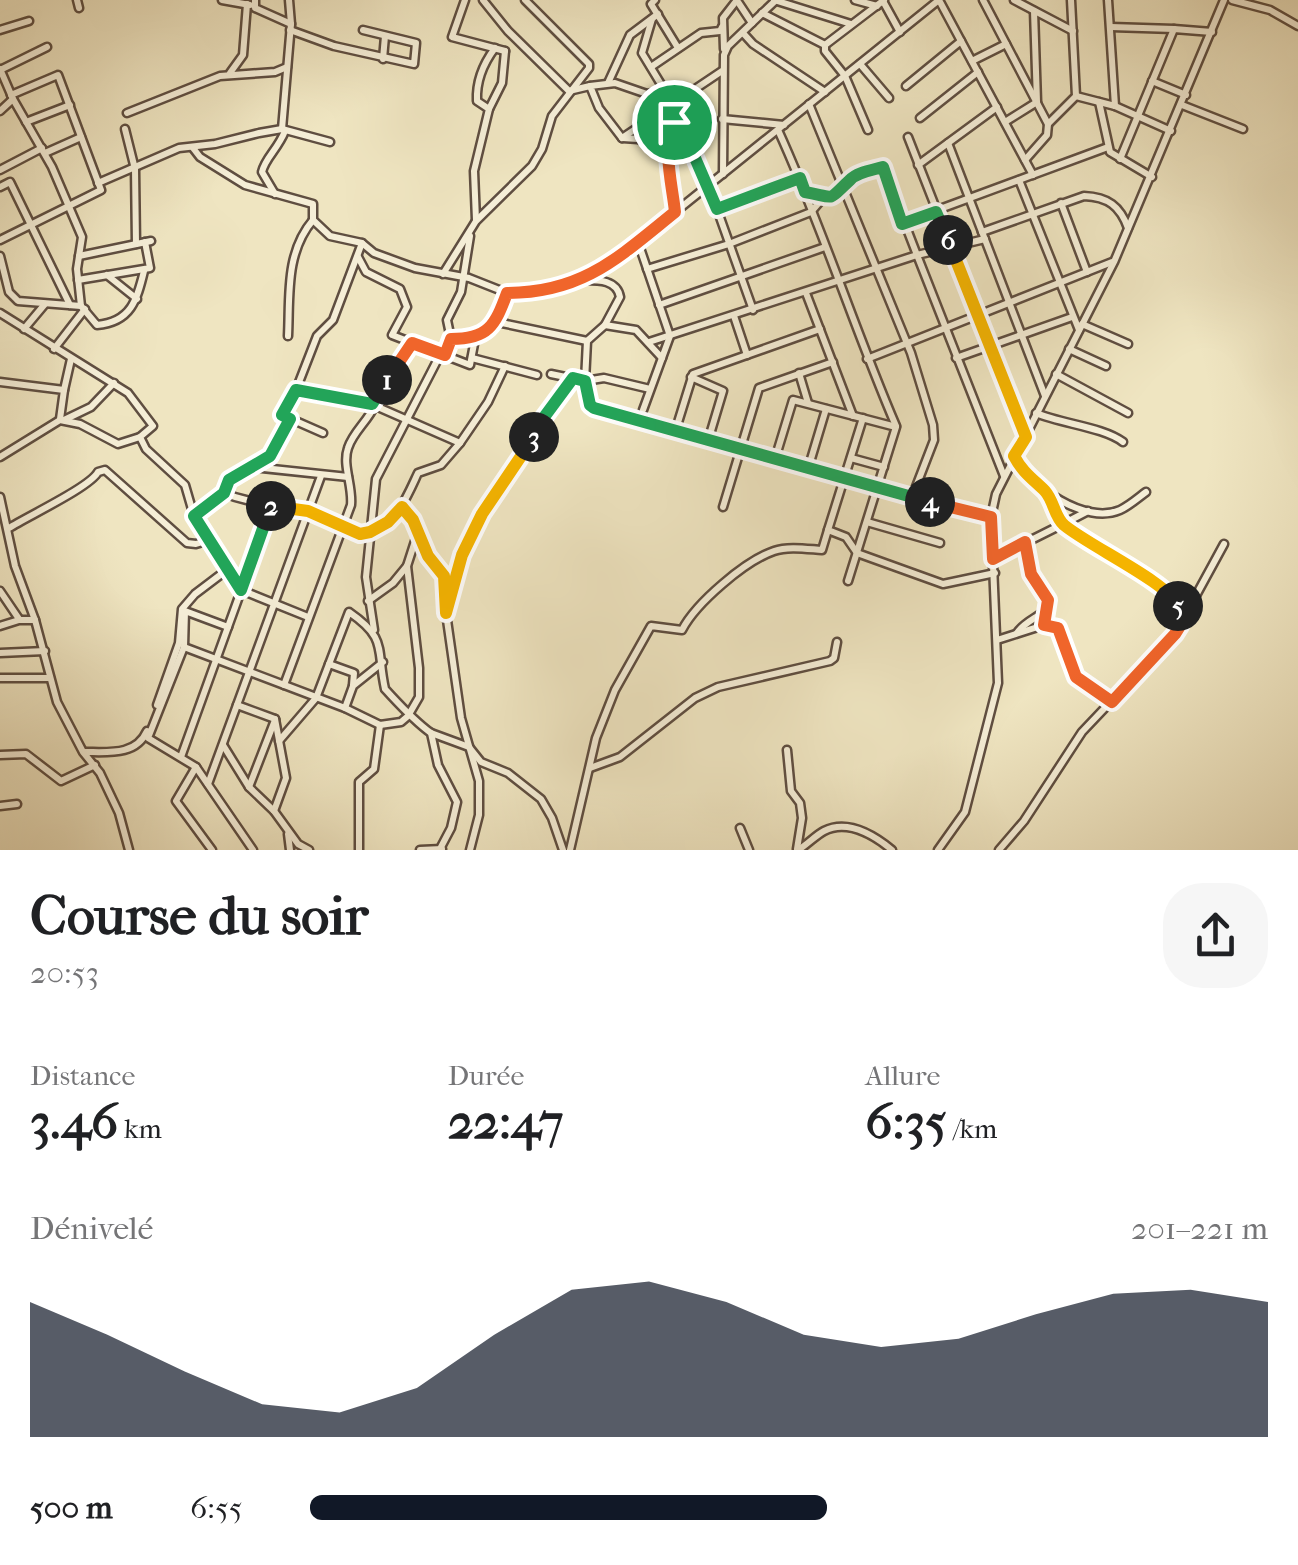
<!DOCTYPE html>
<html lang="fr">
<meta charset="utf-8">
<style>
body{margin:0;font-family:"IM FELL French Canon",serif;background:#f6f6f6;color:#202124;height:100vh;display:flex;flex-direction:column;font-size:38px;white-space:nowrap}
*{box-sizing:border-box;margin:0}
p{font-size:32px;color:#757577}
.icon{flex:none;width:55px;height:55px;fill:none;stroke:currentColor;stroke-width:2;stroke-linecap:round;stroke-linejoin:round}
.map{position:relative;height:850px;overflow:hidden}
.drawer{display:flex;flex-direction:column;background:#fff;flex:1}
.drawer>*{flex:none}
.pin{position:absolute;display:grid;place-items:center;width:85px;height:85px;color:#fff;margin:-42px;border:5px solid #fff;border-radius:50%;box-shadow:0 2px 10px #0007}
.km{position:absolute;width:50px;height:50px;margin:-25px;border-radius:50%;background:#222;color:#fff;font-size:28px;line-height:50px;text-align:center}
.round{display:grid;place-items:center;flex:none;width:105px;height:105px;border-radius:40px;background:#f6f6f6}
.headline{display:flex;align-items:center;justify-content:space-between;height:170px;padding:0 30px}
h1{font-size:55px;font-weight:700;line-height:75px}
.figures{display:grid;grid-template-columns:repeat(3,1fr);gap:15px;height:170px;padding:10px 30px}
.figures div{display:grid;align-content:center}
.figures b{font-size:50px;font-weight:700}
.figures small{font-size:28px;font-weight:400}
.figures p{font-size:28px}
.chart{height:280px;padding:20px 30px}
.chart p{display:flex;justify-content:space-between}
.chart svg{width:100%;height:180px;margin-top:10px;fill:#111827;opacity:.7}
ul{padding:0 30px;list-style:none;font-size:32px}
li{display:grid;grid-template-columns:160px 120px 1fr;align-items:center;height:75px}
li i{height:25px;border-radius:12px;background:#111827}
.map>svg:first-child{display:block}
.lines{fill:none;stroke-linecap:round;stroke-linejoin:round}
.street-casing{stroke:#5f4e41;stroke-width:11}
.street{stroke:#f5eed7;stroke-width:6}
.split-1-casing{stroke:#fff;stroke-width:20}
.split-2-casing{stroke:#fff;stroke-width:20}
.split-3-casing{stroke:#fff;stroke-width:20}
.split-4-casing{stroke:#fff;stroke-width:20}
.split-5-casing{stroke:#fff;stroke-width:20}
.split-6-casing{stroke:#fff;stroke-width:20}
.split-7-casing{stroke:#fff;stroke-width:20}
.split-1{stroke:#f0652b;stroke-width:12}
.split-2{stroke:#22a559;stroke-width:12}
.split-3{stroke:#f5b400;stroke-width:12}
.split-4{stroke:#22a559;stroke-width:12}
.split-5{stroke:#f0652b;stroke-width:12}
.split-6{stroke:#f5b400;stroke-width:12}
.split-7{stroke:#22a559;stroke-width:12}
</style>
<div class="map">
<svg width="1298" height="850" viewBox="0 0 1298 850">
<rect width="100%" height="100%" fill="#efe5c1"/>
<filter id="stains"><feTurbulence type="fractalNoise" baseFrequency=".002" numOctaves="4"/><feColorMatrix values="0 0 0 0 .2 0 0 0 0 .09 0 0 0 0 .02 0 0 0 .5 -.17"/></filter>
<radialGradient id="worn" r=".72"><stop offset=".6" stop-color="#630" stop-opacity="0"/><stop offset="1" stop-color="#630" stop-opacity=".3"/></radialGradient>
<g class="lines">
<!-- street casing -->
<g class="street-casing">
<g id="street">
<polyline points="77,0 79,8"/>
<polyline points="222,0 250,5"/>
<polyline points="255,0 255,8 291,24"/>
<polyline points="465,0 452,37 505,51"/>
<polyline points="483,0 508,31 569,91 590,86"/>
<polyline points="655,0 651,4 678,48"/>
<polyline points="774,0 851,24"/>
<polyline points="855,0 877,6"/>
<polyline points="939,0 1033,175"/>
<polyline points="983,0 1048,124 1047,135 1025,160"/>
<polyline points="1014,0 1073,31"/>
<polyline points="1108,0 1115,106"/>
<polyline points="1232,0 1270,10 1298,26"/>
<polyline points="883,1 900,32"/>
<polyline points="738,2 752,23"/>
<polyline points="762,13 825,45 825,51 845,76 868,130"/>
<polyline points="652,19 642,53 673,104 717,209 800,178"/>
<polyline points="1111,27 1174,29"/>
<polyline points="0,30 29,21"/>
<polyline points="290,30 334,46 414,64 416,43 363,30"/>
<polyline points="743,33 753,44 825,92"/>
<polyline points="825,45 884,0"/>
<polyline points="724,49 723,18 737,0"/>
<polyline points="383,59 385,36"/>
<polyline points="972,61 1006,44"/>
<polyline points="860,64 889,98"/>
<polyline points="651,67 701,33 720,31 722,27"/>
<polyline points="0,69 13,99 52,167 82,237 77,269 81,306"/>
<polyline points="0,70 47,47"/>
<polyline points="230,73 243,55 247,4"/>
<polyline points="1152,81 1186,95"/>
<polyline points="608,83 630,35 658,14"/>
<polyline points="906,86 961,41"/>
<polyline points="1076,96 1115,106 1171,131"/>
<polyline points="1099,102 1110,152 1152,177"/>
<polyline points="809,104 911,353 933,425 934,440 912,497"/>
<polyline points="1182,105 1243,129"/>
<polyline points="489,109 502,83 505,51"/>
<polyline points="0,111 13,99"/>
<polyline points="127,113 220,76 275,72 287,67"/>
<polyline points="920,118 978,72"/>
<polyline points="722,119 784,125"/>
<polyline points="26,122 70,105"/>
<polyline points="1005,122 1037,102 1034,11"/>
<polyline points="1048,124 1076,96 1071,0"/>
<polyline points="125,129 135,169 136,244"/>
<polyline points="282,129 291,24 289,0"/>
<path d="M778 130C822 226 854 328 896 426"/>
<polyline points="908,137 1025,436"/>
<polyline points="622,138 599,108 590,86 615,83 647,94 665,90"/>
<polyline points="622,138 722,71"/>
<polyline points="623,138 638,139 668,152"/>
<polyline points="948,143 1045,396"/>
<polyline points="193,148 200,157 245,185 313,204 313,220 330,236 362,243 374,253 415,268 469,278 507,293 548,292 566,287 608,266 939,0"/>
<polyline points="45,153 81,137"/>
<polyline points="1120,159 1174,29 1212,32"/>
<polyline points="918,165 997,107"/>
<polyline points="0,170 42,148"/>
<polyline points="723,174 724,55 728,46 776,0"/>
<polyline points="1019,180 1079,330"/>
<polyline points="98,183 179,148 215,144 259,133 282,129 330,142"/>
<polyline points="0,187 10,182 70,305"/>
<path d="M275 194 262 172C265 158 278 149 285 131"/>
<polyline points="1061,203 1087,272"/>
<polyline points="717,209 753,310"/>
<polyline points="675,211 668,135 677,116"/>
<path d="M476 220 474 171 489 109 477 101C476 81 483 64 495 48"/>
<polyline points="902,223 1108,147"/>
<path d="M982 232 1084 196C1108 197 1120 206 1128 228"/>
<polyline points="985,239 917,255 1004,476"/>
<polyline points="0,240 101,190 58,75 11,95"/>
<polyline points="638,242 670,336 643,410"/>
<path d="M0 256 9 292 18 301 81 306 97 325C131 322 137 300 144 271"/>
<polyline points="79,256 151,241"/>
<polyline points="358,257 366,272 400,289 407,307 392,335 470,365 475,339 497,322 507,293"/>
<polyline points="647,269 729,244 811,212 823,198"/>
<polyline points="443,274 476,221 532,166 542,149 552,116 589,68 589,64 525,0"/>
<polyline points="107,275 137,299"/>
<polyline points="78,280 150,268 145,242"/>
<path d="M585 280C599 280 617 280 620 297L605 325 587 341 585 381 589 405 594 408 991 517"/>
<polyline points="806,293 853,416"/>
<polyline points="659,305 825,247"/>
<polyline points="0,313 128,393 153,426 140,437 146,449 185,485 194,516 241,590 308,617"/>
<polyline points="734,316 747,355"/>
<polyline points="497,322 587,341"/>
<polyline points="1082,324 1128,344"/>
<polyline points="605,325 636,330 662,358"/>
<polyline points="24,329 45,304"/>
<path d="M288 336C290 296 285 253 313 220"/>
<polyline points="451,339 475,339"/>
<path d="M649 342 917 255 883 167C873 170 857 173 849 180 826 201 838 199 805 192"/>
<polyline points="54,349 85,309"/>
<polyline points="1069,349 1106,366"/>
<polyline points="445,355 451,339 447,320 461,292 470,236"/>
<polyline points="472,358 537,375"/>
<polyline points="956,358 1072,317"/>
<polyline points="867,359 1112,262"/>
<polyline points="799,373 808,403"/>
<polyline points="551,374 585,381 604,378 650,389"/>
<polyline points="1056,374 1128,413"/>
<polyline points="691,377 723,391 708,441"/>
<polyline points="0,382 64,390 60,419"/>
<polyline points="64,390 71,359"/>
<polyline points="296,390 371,404 460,443 488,402 505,366"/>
<polyline points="371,404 412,343"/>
<path d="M1036 413C1062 424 1103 427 1123 442"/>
<polyline points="863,418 828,530 846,537 857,553 943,584 995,573"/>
<polyline points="64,420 91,407 114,383"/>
<polyline points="675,432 693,374 820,329"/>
<polyline points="323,433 282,415 296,390 317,336 333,320 362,243"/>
<polyline points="0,457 60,420 80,424 118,444 140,437"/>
<path d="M1015 457C1031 487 1085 525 1120 510 1129 506 1138 498 1146 492"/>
<polyline points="851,458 884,467"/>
<polyline points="775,459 793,400 896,427 848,581"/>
<polyline points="253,467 348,477"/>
<polyline points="808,469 826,409"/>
<path d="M224 493C252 505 281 503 310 512 326 517 344 532 361 533 392 537 408 494 418 473L441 465 460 443"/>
<polyline points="1047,494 1063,524 1088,511"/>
<polyline points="0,497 15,566 35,620 57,702 83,752 100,773 119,813 129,850"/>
<polyline points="723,507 759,388 833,362"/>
<polyline points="194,516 224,493 229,480 270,456 291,419"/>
<polyline points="867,522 940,543"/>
<path d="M9 528C28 516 90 487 98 472L105 470 187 543 196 544 209 540"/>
<polyline points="417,535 428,556 444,576 446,613 461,718 479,781 479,815 470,850"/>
<polyline points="1025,543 1031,573 1049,600 1044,625"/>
<polyline points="993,559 1063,524 1092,546 1174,596 1179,608 1179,622"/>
<polyline points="0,591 19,619"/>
<polyline points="368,601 393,583 407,566"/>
<polyline points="447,607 462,555 482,514 531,444 542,420 573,378"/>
<polyline points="0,626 19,620 35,620"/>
<polyline points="228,627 185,611 184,647 148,738 196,767 253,850"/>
<polyline points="374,630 366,577 376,479 441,353"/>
<path d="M1017 633C1025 621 1038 618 1048 608"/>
<polyline points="997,640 1044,625 1058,628 1076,677 1112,702"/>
<polyline points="184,647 345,708 380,725 401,722 408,716 419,697 419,668 407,566 417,535 413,520 402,507"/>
<polyline points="0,653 45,651"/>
<polyline points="329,664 354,673 353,685"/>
<polyline points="0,678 50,678"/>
<path d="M284 685 351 505C353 486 342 465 348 448 353 432 368 421 375 405"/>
<polyline points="157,705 179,643 182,609 195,594 228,569"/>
<polyline points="237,705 275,719"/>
<polyline points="345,708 353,686 383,662"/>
<polyline points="431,733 469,747 481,762 508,773 541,799 552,818 563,850"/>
<path d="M279 741 316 698 349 612C388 639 376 648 385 689 400 705 413 720 431 733L438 765 457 802 451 828 441 847"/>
<polyline points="223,745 249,787 274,811 298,844 309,850"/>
<polyline points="787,750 791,791 800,803 802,818 797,849"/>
<path d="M84 752C108 752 136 756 147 731"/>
<polyline points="0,755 26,754 61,781 95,765"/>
<polyline points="181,757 272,505"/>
<polyline points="196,767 176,801 212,850"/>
<polyline points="590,768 620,757 695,698 718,687 830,661 834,658 837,642"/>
<polyline points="208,784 321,476"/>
<polyline points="249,787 275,720"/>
<polyline points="0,806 17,804"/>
<polyline points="274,811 286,778 275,719"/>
<polyline points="740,828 749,850"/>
<polyline points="288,834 290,850"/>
<polyline points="359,850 359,782 374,769 380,725"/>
<polyline points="420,850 442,849"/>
<path d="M570 850 596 738 615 690 651 626 682 630C696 603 745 561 774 551 788 546 807 549 822 550L828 530"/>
<path d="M798 850C807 845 816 835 824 831 848 819 875 836 892 850"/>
<polyline points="938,850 965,812 998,683 991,517 996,494 1114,262 1224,0"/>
<polyline points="999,850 1024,821 1082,732 1175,634 1224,544"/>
</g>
</g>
<!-- street -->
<use href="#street" class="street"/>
</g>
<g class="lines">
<!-- split-1 casing -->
<g class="split-1-casing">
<path id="split-1" d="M387 380 412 343 445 355 451 339C488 339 495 326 507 293 583 293 619 257 675 212 672 183 662 150 674 122"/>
</g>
<!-- split-2 casing -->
<g class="split-2-casing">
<polyline id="split-2" points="271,506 241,590 194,516 224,493 229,480 270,456 290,419 282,415 296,390 372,404 387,380"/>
</g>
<!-- split-3 casing -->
<g class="split-3-casing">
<polyline id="split-3" points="271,506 308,511 360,534 370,532 388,522 402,507 413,520 428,556 444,576 446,613 462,555 482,514 534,437"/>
</g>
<!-- split-4 casing -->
<g class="split-4-casing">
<polyline id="split-4" points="534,437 542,420 573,378 585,381 590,405 594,408 930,502"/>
</g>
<!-- split-5 casing -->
<g class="split-5-casing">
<polyline id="split-5" points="930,502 991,517 993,559 1025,542 1031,574 1048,600 1044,625 1058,628 1076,677 1112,702 1175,634 1180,626 1178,606"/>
</g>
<!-- split-6 casing -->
<g class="split-6-casing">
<path id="split-6" d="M948 240 1026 437 1014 456C1023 473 1033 479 1045 491 1054 501 1054 516 1064 525 1089 546 1169 583 1178 606"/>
</g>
<!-- split-7 casing -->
<g class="split-7-casing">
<path id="split-7" d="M674 122 677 116 717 209 800 178 805 192C838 198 826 202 850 180 857 172 873 170 883 167L902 224 936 212 948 240"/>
</g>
<!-- split-1 -->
<use href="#split-1" class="split-1"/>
<!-- split-2 -->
<use href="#split-2" class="split-2"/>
<!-- split-3 -->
<use href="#split-3" class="split-3"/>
<!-- split-4 -->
<use href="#split-4" class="split-4"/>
<!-- split-5 -->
<use href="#split-5" class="split-5"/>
<!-- split-6 -->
<use href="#split-6" class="split-6"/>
<!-- split-7 -->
<use href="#split-7" class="split-7"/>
</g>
<rect width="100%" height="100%" filter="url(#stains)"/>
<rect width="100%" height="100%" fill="url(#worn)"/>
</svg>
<div class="pin" style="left:674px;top:122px;background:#1e9e55"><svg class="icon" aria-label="arrive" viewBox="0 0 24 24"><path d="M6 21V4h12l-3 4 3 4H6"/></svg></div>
<b class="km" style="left:387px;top:380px">1</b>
<b class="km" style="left:271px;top:506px">2</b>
<b class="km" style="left:534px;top:437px">3</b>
<b class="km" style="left:930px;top:502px">4</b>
<b class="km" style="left:1178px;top:606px">5</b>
<b class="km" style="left:948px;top:240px">6</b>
</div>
<section class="drawer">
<div class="headline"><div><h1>Course du soir</h1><p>20:53</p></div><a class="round"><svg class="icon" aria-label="share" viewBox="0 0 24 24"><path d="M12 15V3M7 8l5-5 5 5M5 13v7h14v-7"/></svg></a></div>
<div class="figures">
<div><p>Distance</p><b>3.46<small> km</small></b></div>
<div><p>Durée</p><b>22:47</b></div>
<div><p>Allure</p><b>6:35<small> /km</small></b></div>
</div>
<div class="chart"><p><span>Dénivelé</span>201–221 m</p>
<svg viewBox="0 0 160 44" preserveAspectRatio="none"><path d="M0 44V11L10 19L20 28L30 36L40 38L50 32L60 19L70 8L80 6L90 11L100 19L110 22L120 20L130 14L140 9L150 8L160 11V44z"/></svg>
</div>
<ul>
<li><b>500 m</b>6:55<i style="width:54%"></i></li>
</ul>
</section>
